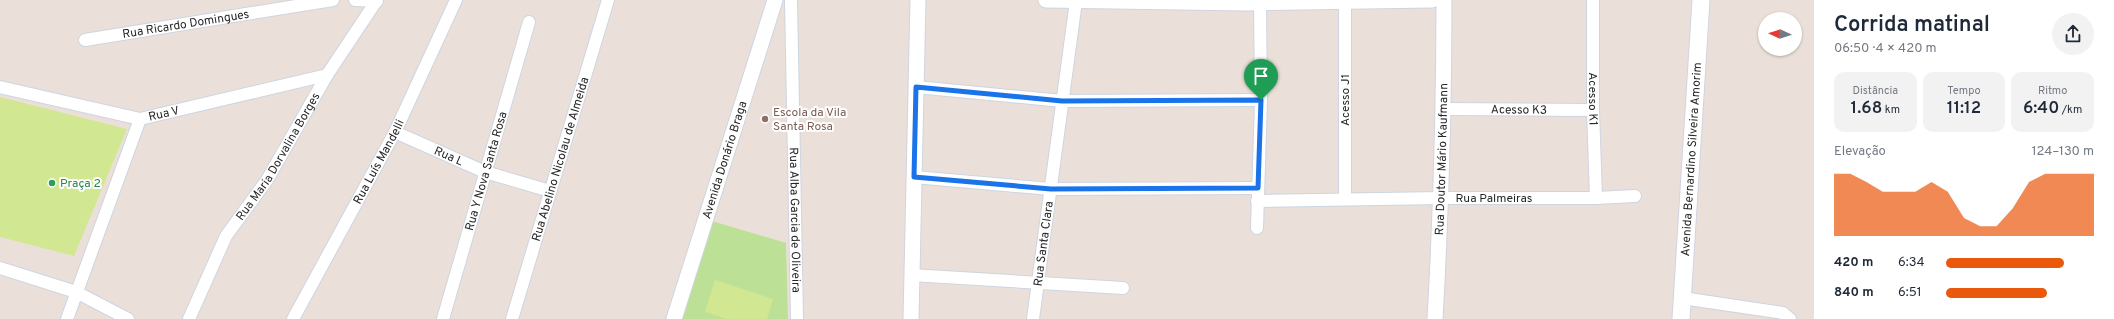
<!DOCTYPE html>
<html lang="pt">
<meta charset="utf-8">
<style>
body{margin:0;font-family:Overpass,sans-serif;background:#f2f2f3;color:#1f2937;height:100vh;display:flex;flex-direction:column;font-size:15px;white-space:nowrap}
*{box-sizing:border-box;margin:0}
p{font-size:13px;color:#747a83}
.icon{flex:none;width:22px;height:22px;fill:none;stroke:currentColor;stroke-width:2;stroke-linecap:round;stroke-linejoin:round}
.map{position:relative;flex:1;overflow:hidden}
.sheet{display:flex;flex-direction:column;background:#fff;width:300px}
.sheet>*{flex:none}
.needle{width:26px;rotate:273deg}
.controls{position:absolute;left:1758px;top:12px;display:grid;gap:8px}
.controls a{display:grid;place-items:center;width:44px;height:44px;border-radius:50%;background:#fff;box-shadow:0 1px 3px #0004;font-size:20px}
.pin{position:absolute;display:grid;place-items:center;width:34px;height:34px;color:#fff;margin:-41px -17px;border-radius:50% 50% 50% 0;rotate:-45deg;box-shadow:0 0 4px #0007}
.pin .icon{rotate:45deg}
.round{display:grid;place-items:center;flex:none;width:42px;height:42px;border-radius:21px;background:#f2f2f3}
.overview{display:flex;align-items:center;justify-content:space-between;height:68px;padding:0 20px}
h1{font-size:22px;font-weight:600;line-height:30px}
.stats{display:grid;grid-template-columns:repeat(3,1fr);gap:6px;height:68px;padding:4px 20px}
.stats div{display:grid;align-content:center;border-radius:10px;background:#f2f2f3;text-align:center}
.stats b{font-size:17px;font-weight:600}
.stats small{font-size:11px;font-weight:400}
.stats p{font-size:11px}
.chart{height:112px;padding:8px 20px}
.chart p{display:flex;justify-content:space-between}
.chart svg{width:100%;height:72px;margin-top:4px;fill:#ea580c;opacity:.7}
ul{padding:0 20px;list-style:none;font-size:13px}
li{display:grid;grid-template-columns:64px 48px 1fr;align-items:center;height:30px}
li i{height:10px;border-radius:5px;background:#ea580c}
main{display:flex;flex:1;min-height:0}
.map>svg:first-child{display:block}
.green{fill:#bce096}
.pitch{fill:#d1e792}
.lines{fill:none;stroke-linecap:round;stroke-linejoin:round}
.minor-casing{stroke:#ced5e0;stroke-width:14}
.tertiary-casing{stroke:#ced5e0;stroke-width:17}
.secondary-casing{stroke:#ced5e0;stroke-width:19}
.minor{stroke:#fff;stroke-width:12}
.tertiary{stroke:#fff;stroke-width:15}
.secondary{stroke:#fff;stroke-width:17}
.route-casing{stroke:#fff;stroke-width:8}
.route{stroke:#1a73e8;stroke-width:5}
.education-dot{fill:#8d6e63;stroke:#fff;stroke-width:1.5}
.leisure-dot{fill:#2e9e5b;stroke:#fff;stroke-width:1.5}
.labels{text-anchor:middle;stroke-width:4;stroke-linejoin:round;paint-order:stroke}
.street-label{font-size:12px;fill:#272727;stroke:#fff}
.education-label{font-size:12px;fill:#785e54;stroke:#fff;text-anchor:start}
.leisure-label{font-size:12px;fill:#27864d;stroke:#fff;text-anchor:start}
</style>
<main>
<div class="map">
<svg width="1814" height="319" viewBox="0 0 1814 319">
<rect width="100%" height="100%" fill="#eae0d9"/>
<!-- green -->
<polygon class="green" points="712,221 786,243 788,319 681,319"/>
<!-- pitch -->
<g class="pitch">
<polygon points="0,97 127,129 74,256 0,237"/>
<polygon points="715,280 773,299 767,319 727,319 705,312"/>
</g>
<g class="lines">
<!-- minor casing -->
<g class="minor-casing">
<g id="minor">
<polyline points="355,0 377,1"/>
<path id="s1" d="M791 0 797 319"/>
<path id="s2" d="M1593 0V110L1596 198"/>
<polyline points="1345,2 1345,199"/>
<path id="s3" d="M85 40 333 0"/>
<path id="s4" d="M0 87 140 119 327 75"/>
<polyline points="916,87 1062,101 1261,100"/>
<path id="s5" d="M1444 109 1593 110"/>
<path id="s6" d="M395 132 485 172 550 191"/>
<polyline points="914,177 1051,189 1258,188"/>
<path id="s7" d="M1257 201 1442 198H1596L1635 196"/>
<polyline points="1257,228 1261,100 1260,3"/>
<polyline points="0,268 76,292 128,319"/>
<polyline points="911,275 1123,288"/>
<polyline points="1682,298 1783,313 1790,319"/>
<polyline points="67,319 140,119"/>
<path id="s8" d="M189 319 226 236 267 180 327 75 377 0"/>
<path id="s9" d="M293 319 395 132 456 0"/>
<path id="s10" d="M443 319 529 22"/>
<path id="s11" d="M512 319 608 0"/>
<path id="s12" d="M1033 319 1076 1"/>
</g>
</g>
<!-- tertiary casing -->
<g class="tertiary-casing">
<g id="tertiary">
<polyline points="1046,0 1245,3 1432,0"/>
<path id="s13" d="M674 319 775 0"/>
<polyline points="911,319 918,0"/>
<path id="s14" d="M1435 319C1441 212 1444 107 1444 0"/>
</g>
</g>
<!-- secondary casing -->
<g class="secondary-casing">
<g id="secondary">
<path id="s15" d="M1681 319 1701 0"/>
</g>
</g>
<!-- minor -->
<use href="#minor" class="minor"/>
<!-- tertiary -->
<use href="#tertiary" class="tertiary"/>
<!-- secondary -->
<use href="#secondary" class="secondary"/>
</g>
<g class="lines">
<!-- route casing -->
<g class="route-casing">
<polygon id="route" points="916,87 1062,101 1261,100 1258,188 1051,189 914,177"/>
</g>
<!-- route -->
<use href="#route" class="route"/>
</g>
<!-- markers -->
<circle class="education-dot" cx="765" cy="119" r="4"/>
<circle class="leisure-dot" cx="52" cy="183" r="4"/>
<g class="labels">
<!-- street labels -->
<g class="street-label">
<text dy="4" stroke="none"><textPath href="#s3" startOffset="102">Rua Ricardo Domingues</textPath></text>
<text dy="4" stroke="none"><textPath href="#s2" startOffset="99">Acesso K1</textPath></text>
<text transform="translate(1345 100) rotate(-90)" y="4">Acesso J1</text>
<text dy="4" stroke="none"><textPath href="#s5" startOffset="75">Acesso K3</textPath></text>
<text dy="4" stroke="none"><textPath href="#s4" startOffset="168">Rua V</textPath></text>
<text dy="4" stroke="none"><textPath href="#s8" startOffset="186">Rua Maria Dorvalina Borges</textPath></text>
<text dy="4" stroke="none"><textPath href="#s6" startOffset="59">Rua L</textPath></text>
<text dy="4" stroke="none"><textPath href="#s11" startOffset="167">Rua Abelino Nicolau de Almeida</textPath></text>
<text dy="4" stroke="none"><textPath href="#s13" startOffset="167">Avenida Donário Braga</textPath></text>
<text dy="4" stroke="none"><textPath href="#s14" startOffset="160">Rua Doutor Mário Kaufmann</textPath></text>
<text dy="4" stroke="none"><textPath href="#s15" startOffset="160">Avenida Bernardino Silveira Amorim</textPath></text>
<text dy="4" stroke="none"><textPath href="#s9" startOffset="179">Rua Luís Mandelli</textPath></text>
<text dy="4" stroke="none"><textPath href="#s10" startOffset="154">Rua Y Nova Santa Rosa</textPath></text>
<text dy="4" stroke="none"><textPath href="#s7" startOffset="237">Rua Palmeiras</textPath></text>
<text dy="4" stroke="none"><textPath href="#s1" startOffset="220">Rua Alba Garcia de Oliveira</textPath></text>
<text dy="4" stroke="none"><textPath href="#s12" startOffset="76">Rua Santa Clara</textPath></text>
</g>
<!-- education labels -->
<g class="education-label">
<text x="773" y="116">Escola da Vila<tspan x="773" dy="14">Santa Rosa</tspan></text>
</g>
<!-- leisure labels -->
<g class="leisure-label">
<text x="60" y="187">Praça 2</text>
</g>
</g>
</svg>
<div class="controls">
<a><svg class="needle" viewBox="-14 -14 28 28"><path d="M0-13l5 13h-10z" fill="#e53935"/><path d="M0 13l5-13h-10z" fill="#747a83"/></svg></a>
</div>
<div class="pin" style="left:1261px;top:100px;background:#1e9e55"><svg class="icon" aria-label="arrive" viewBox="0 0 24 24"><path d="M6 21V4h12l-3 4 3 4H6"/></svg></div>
</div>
<section class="sheet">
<div class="overview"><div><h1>Corrida matinal</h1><p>06:50 · 4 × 420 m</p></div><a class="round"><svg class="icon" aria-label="share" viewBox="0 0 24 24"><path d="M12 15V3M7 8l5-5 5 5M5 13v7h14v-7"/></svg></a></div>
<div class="stats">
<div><p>Distância</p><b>1.68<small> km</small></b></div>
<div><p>Tempo</p><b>11:12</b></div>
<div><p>Ritmo</p><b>6:40<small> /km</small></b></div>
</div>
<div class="chart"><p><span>Elevação</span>124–130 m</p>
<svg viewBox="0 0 160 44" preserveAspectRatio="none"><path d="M0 44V6L10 6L20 11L30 17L40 17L50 17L60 11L70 17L80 33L90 38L100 38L110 27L120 11L130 6L140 6L150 6L160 6V44z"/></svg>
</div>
<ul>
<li><b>420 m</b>6:34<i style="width:80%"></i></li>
<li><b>840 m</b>6:51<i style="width:68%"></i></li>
</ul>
</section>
</main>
